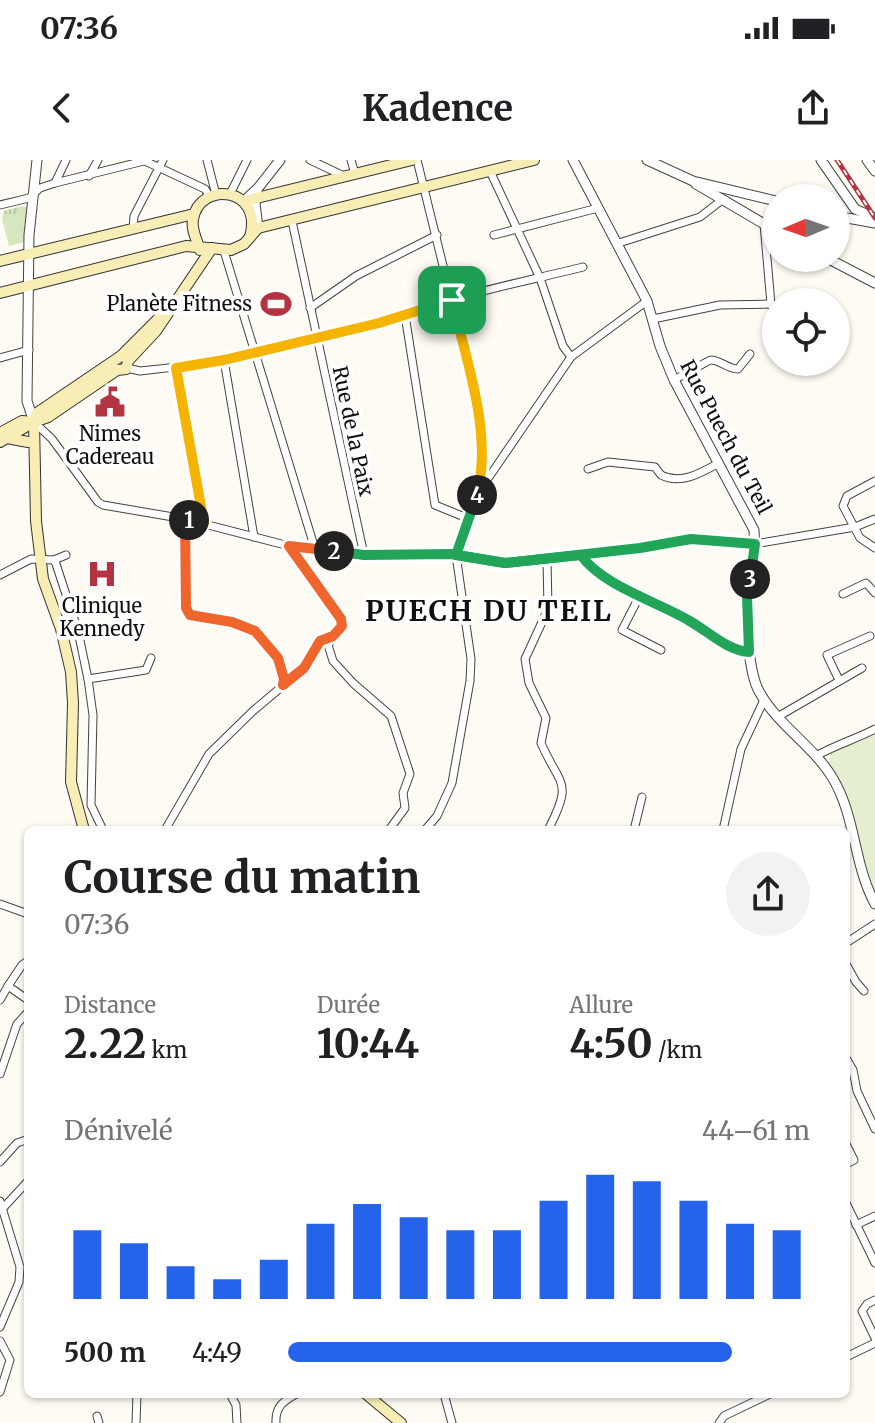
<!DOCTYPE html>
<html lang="fr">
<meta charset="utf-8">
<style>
body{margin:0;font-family:Merriweather,serif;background:#f2f2f2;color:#202124;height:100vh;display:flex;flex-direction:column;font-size:30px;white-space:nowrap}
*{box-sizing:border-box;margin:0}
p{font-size:26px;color:#757577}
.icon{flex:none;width:44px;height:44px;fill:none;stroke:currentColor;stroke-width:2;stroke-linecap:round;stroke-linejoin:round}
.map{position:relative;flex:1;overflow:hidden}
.details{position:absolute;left:24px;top:666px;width:826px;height:572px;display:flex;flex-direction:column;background:#fff;border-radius:12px;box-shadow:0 2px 6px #0004}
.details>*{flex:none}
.needle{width:52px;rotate:268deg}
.controls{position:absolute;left:762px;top:24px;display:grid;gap:16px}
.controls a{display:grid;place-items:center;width:88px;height:88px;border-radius:50%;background:#fff;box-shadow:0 2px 6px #0004;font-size:40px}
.pin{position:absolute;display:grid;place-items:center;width:68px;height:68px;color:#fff;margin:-34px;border-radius:16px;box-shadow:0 4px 12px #0006}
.km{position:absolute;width:40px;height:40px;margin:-20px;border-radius:50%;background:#222;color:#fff;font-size:22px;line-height:40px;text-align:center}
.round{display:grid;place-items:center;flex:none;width:84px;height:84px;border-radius:42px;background:#f2f2f2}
.overview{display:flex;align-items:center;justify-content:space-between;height:136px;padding:0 40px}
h1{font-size:44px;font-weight:700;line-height:60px}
.figures{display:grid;grid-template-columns:repeat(3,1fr);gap:12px;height:136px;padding:8px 40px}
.figures div{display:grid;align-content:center}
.figures b{font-size:40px;font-weight:700}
.figures small{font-size:22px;font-weight:400}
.figures p{font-size:22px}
.chart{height:224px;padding:16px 40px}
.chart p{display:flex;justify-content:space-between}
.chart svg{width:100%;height:144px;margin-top:8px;stroke:#2563eb;stroke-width:6}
ul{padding:0 40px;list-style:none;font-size:26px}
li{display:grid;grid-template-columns:128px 96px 1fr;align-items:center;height:60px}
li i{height:20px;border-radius:10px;background:#2563eb}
.status{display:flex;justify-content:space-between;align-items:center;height:56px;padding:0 40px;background:#fff;direction:ltr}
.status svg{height:22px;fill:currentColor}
header{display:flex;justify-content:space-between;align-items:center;height:104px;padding:0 40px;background:#fff;font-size:36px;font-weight:700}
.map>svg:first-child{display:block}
.grass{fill:url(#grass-tufts)}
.pitch{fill:#e6eed0}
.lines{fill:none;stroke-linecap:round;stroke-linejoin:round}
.minor-casing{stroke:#434343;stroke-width:9}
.tertiary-casing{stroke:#434343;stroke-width:11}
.secondary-casing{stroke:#323232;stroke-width:12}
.minor{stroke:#fff;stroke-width:7}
.tertiary{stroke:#fff;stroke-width:9}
.secondary{stroke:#f8edb5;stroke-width:10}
.rail-casing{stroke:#b43341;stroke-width:5}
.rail{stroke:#fff;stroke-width:2;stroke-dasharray:6;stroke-linecap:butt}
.split-1-casing{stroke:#fff;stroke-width:16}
.split-2-casing{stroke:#fff;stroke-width:16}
.split-3-casing{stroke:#fff;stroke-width:16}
.split-4-casing{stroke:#fff;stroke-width:16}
.split-5-casing{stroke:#fff;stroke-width:16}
.split-1{stroke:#f5b400;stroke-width:10}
.split-2{stroke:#f0652b;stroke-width:10}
.split-3{stroke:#22a559;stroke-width:10}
.split-4{stroke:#22a559;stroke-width:10}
.split-5{stroke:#f5b400;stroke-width:10}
.labels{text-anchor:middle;stroke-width:8;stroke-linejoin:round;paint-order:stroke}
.poi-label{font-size:20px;fill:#101010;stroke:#fff}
.street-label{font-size:20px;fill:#101010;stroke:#fff}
.district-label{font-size:28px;font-weight:bold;letter-spacing:2px;fill:#101010;stroke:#fff}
</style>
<div class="status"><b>07:36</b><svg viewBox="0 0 49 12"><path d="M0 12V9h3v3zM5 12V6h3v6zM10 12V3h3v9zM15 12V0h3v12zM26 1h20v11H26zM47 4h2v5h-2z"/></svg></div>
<header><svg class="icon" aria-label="back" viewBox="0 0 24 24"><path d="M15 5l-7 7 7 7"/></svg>Kadence<svg class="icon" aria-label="share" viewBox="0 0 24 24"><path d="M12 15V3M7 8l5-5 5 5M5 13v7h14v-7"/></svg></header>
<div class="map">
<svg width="875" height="1263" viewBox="0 0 875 1263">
<defs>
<pattern id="grass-tufts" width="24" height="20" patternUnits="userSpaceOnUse" patternTransform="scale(2)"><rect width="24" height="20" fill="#d6e6bf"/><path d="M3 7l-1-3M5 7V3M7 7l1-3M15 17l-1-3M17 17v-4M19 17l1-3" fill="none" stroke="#b7c4a3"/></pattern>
</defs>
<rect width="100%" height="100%" fill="#fefbf4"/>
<!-- grass -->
<polygon class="grass" points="21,46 28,47 25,82 9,86 2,59 4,51"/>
<!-- pitch -->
<polygon class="pitch" points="875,574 875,731 862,700 852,648 828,605 831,593"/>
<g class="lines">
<!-- minor casing -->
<g class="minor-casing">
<g id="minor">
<polyline points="207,0 216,35"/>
<polyline points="310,0 344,16"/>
<polyline points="351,0 355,14"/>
<polyline points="417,0 480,256 478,331 456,395 471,499 470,521 452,623 437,656 425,670"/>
<polyline points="145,1 205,29 210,37"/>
<polyline points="490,11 540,118 563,186 571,197"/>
<polyline points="89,16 98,0"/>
<polyline points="55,23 66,0"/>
<polyline points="230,34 247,0"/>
<polyline points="0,45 29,38 40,28 55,23 148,0"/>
<polyline points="292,61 364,395"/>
<polyline points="764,64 771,144 776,160"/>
<polyline points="133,69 134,56 163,0"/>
<polyline points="494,75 598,48"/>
<polyline points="619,83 700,57 722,40"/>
<polyline points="224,91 315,389"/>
<polyline points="310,148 356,116 437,75"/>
<polyline points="405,155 435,345 467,358"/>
<polyline points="653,159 720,145 771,144"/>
<polyline points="0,198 29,190"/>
<polyline points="224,200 254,377"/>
<path d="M127 208 140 211C246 201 349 170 451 140 495 127 539 118 583 107"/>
<polyline points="176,208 204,363"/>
<path d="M674 220C680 217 709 200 711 200 720 200 728 209 738 209L750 194"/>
<polyline points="34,262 52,279 98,342 103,345 185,359 289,386 364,395 451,394 505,403 640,388 691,379 755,384 855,367 875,359"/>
<path d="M588 309 608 302 655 307 661 315C681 325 701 313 719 303"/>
<polyline points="875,321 847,336 843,346 860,378 875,388"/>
<polyline points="479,323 489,317 571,197 647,141"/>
<polyline points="185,359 186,448 190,455 232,462 255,471 278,498 284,519 283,525"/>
<polyline points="289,386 341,459 342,466 328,485 333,501 353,523 391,556 410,614 403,633 405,648 389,670"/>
<path d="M581 395C601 425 658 442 688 460 708 471 726 490 749 492"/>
<path d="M547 398 548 449 525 499 529 523 546 558 541 583C560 627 574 620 548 670"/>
<polyline points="54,400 66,395"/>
<polyline points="0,415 31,399 54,400 56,404 78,471 88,519 93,555 91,645 103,670"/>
<polyline points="843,434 866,423 875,433"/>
<polyline points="639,437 622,470 661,490"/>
<polyline points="88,519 146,510 151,498"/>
<polyline points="839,520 827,495 870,476"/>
<polyline points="779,556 862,508"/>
<path d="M816 596C835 585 856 579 875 569"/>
<polyline points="165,670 209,594 253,551 304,508 320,481 333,476"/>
<polyline points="634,670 642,637"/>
<polyline points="723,670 741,589 764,540"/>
<polyline points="0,744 28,754"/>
<polyline points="846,783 875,764"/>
<polyline points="28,801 22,805 8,826 28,840"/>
<polyline points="846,804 856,822 864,831"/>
<polyline points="0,840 8,826"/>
<polyline points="846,898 853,910 857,931 875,969"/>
<polyline points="0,914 17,864 28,852"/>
<polyline points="846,984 854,1000 846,1004"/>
<polyline points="0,1002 17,983 26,980"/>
<polyline points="0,1041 20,1107 19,1122 0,1167"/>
<polyline points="846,1043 875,1103"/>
<polyline points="4,1047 28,1021"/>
<polyline points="856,1065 875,1056"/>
<polyline points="875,1140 867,1144 862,1151 875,1178"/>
<polyline points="0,1181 10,1200 0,1232"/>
<polyline points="846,1197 875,1183"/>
<polyline points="230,1234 236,1245 237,1263"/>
<polyline points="444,1234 452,1263"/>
<polyline points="97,1256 99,1263"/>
<polyline points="136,1263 137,1234"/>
<path d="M276 1263C275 1246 284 1241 296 1234"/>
<polyline points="719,1263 724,1256 770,1234"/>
</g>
</g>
<!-- tertiary casing -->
<g class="tertiary-casing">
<g id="tertiary">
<path d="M573 0 647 141 660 186 674 220 754 370C757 411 741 449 749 492 751 505 753 522 760 533 778 565 813 586 832 617 856 656 853 703 875 744"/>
<polyline points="647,0 693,21 776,41"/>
<polyline points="821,0 855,49 875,58"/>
<polyline points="867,0 875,11"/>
<polyline points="696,24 776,71"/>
<polyline points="257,32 255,43 258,68"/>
<polyline points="244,41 258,28 280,0"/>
<polyline points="836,56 875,63"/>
<polyline points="827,98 875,123"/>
<polyline points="34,262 27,241 29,75 37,0"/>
</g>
</g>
<!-- secondary casing -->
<g class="secondary-casing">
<g id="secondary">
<polyline points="244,41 412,0"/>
<path d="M200 90C197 80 191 70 193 59 200 20 264 27 250 77"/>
<polyline points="0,101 194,54"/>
<polyline points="0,133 186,86 231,90 244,84 258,68 534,0"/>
<polyline points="34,262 36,361 43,419 61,469 71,512 73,543 71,622 84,670"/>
<polyline points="33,265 37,253 121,196 168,149"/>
<polyline points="0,273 22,261 34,262 48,257 117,210 126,209 128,201 156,171 212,88"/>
<polyline points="7,278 28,282"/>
<polyline points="0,282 32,263"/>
<polyline points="366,1234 401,1263"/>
</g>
</g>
<!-- minor -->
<use href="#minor" class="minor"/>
<!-- tertiary -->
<use href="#tertiary" class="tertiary"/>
<!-- secondary -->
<use href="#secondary" class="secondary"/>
<!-- rail casing -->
<g class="rail-casing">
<polyline id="rail" points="837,0 875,58"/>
</g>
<!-- rail -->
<use href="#rail" class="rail"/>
</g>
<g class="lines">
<!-- split-1 casing -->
<g class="split-1-casing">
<polyline id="split-1" points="189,360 204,363 176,208 224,200 379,163 452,140"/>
</g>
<!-- split-2 casing -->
<g class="split-2-casing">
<polyline id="split-2" points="189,360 185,359 186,448 190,455 232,462 255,471 278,498 284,519 283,525 304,508 320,481 333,476 342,466 341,459 289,386 334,391"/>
</g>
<!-- split-3 casing -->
<g class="split-3-casing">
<polyline id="split-3" points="334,391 364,395 451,394 505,403 640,388 691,379 755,384 750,419"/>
</g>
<!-- split-4 casing -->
<g class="split-4-casing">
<path id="split-4" d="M477 335 456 395 505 403 581 395C601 425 658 442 688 460 708 471 726 490 749 492L747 436 750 419"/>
</g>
<!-- split-5 casing -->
<g class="split-5-casing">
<path id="split-5" d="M452 140C466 200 493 273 477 335"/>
</g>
<!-- split-1 -->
<use href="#split-1" class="split-1"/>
<!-- split-2 -->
<use href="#split-2" class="split-2"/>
<!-- split-3 -->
<use href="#split-3" class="split-3"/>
<!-- split-4 -->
<use href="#split-4" class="split-4"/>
<!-- split-5 -->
<use href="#split-5" class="split-5"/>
</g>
<!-- icons -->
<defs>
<g id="stadium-bare" transform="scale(2.4)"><path d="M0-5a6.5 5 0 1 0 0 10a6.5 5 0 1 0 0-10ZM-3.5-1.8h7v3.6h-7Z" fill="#b43341" stroke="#fff" stroke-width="2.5" paint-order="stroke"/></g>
<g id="civic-bare" transform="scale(2.4)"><path d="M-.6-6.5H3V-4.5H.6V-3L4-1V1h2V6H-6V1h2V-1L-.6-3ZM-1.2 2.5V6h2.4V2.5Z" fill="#b43341" stroke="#fff" stroke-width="2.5" paint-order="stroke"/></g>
<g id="hospital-bare" transform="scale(2.4)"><path d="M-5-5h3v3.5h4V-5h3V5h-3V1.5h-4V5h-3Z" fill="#b43341" stroke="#fff" stroke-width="2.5" paint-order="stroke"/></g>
</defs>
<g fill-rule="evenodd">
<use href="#stadium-bare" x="276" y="144"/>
<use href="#civic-bare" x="110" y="242"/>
<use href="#hospital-bare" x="102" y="414"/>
</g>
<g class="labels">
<!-- poi labels -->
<g class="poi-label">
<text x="252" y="151" text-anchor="end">Planète Fitness</text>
<text x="110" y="281">Nimes<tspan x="110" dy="23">Cadereau</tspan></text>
<text x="102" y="453">Clinique<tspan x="102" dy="23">Kennedy</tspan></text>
</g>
<!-- street labels -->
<g class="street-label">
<text transform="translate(353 271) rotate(78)" y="7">Rue de la Paix</text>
<text transform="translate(726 277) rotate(62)" y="7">Rue Puech du Teil</text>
</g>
<!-- district labels -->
<g class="district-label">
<text x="489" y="461">PUECH DU TEIL</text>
</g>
</g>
</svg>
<div class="controls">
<a><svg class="needle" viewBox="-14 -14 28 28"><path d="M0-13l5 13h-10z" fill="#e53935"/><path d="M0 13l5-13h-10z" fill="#757577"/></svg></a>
<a><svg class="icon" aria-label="locate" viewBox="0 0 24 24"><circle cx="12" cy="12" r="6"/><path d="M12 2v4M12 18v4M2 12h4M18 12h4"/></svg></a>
</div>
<div class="pin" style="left:452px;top:140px;background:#1e9e55"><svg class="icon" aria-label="arrive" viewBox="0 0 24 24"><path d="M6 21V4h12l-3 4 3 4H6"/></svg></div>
<b class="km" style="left:189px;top:360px">1</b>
<b class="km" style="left:334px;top:391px">2</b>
<b class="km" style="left:750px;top:419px">3</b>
<b class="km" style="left:477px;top:335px">4</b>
<section class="details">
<div class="overview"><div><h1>Course du matin</h1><p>07:36</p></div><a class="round"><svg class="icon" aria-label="share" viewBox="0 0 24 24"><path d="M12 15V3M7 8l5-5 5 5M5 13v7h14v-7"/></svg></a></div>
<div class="figures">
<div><p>Distance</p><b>2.22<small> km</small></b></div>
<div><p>Durée</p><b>10:44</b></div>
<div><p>Allure</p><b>4:50<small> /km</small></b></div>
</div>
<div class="chart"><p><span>Dénivelé</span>44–61 m</p>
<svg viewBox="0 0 160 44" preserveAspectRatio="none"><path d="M5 44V23M15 44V27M25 44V34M35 44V38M45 44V32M55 44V21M65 44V15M75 44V19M85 44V23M95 44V23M105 44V14M115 44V6M125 44V8M135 44V14M145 44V21M155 44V23"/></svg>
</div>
<ul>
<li><b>500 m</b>4:49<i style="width:85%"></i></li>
</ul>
</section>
</div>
